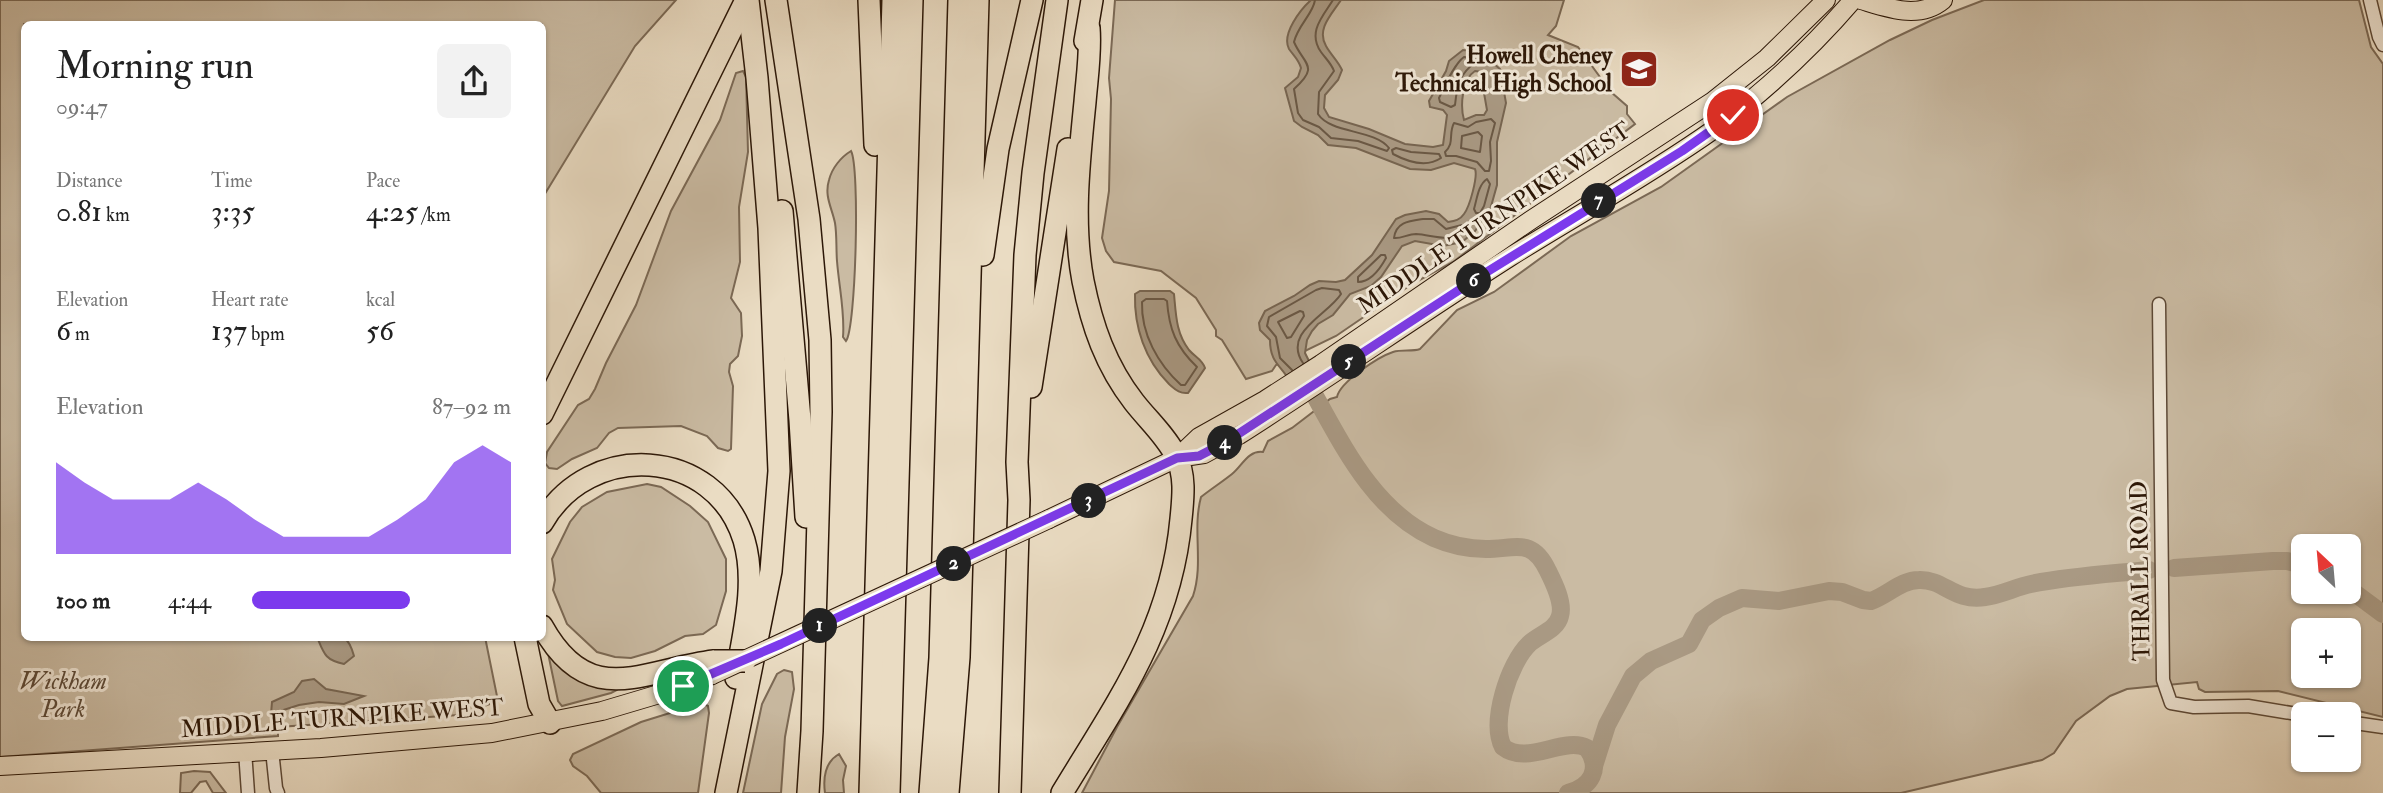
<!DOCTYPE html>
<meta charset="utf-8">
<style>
body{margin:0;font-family:"IM FELL Double Pica",serif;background:#f2f2f2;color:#222;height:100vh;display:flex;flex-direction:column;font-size:26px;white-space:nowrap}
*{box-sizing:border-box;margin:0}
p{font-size:23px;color:#767676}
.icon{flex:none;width:38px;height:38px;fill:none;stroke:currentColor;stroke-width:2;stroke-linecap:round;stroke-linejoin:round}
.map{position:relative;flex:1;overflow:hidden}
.side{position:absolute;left:21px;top:21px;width:525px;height:620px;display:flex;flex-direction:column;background:#fff;border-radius:10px;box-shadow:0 2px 5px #0004}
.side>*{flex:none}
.needle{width:46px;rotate:334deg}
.buttons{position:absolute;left:2291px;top:534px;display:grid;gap:14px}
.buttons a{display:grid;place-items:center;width:70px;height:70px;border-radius:10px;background:#fff;box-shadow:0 2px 5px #0004;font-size:35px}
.pin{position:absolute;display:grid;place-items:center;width:60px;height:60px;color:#fff;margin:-30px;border:4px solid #fff;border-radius:50%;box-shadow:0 2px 7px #0007}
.km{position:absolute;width:35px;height:35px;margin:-18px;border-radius:50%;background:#222;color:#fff;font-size:19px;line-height:35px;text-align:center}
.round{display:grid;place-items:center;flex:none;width:74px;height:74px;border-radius:10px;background:#f2f2f2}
.summary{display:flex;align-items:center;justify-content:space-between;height:119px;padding:0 35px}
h1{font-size:38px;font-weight:600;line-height:52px}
.stats{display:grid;grid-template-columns:repeat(3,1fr);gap:10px;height:119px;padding:7px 35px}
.stats div{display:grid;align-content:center}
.stats b{font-size:30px;font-weight:600}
.stats small{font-size:19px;font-weight:400}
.stats p{font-size:19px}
.chart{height:196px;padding:14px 35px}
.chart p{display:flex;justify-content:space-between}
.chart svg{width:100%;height:126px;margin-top:7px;fill:#7c3aed;opacity:.7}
ul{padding:0 35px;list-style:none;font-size:23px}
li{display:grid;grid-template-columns:112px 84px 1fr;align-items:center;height:52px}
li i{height:18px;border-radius:9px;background:#7c3aed}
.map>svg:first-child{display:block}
.green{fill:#cabba3;stroke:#7b6955;stroke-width:2;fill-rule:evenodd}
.water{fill:#a99983;stroke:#776551;stroke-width:2;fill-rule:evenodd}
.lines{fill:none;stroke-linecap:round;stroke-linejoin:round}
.shore{stroke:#6a5845;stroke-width:2}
.river{stroke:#a99983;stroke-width:18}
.minor-casing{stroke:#5c4836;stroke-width:15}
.primary-casing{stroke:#2c1707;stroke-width:20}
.motorway-casing{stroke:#2c1707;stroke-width:24}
.minor{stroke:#f1e8d8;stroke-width:12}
.primary{stroke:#eadcc3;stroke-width:18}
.motorway{stroke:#eadcc3;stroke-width:21}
.primary-bridge-casing{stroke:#2c1707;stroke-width:20;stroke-linecap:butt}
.motorway-bridge-casing{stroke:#2c1707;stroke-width:24;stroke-linecap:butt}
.primary-bridge{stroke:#eadcc3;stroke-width:18}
.motorway-bridge{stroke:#eadcc3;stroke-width:21}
.route-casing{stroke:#fff;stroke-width:14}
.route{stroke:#7c3aed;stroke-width:9}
.labels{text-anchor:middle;stroke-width:6;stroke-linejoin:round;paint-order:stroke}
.poi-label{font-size:24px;font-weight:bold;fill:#2c1707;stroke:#f1e8d8;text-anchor:end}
.street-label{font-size:24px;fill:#2c1707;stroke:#f1e8d8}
.park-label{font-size:24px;font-style:italic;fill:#5b4836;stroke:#f1e8d8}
</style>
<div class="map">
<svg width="2383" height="793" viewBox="0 0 2383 793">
<rect width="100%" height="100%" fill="#eadcc3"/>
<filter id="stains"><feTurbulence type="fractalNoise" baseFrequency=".00286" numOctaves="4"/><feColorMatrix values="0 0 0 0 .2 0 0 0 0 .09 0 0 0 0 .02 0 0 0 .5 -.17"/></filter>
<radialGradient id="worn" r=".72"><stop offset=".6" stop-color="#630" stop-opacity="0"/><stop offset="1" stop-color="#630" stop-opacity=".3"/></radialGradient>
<!-- green -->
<g class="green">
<polygon points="0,0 676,0 635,46 543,197 542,24 24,24 24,637 485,637 498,701 459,715 278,727 278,736 0,757"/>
<polygon points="1115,0 1564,0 1556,26 1548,35 1578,47 1611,92 1627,106 1627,114 1635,124 1453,262 1412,284 1336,336 1276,365 1272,371 1246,379 1222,340 1216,336 1216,330 1196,298 1161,271 1114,262 1106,251 1102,238 1109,191 1111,99 1109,78"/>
<path d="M1984 0H2359L2371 47 2383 64V717L2278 691 2205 692 2199 689 2197 682 2127 689 2110 696 2076 721 2054 753 2042 760 1901 793H1082L1117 727 1193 596C1204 563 1192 530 1201 497 1211 489 1222 482 1232 474 1242 466 1248 450 1263 452L1268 441 1292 428 1330 399 1337 397C1340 382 1378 357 1393 352 1402 349 1412 352 1420 349L1457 310 1494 292 1571 236 1661 187 1787 97 1890 40 1932 20ZM2303 546H2348V592H2303ZM2303 630H2348V676H2303Z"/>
<polygon points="743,71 746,77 748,152 739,207 740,262 731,298 741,313 742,336 738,356 730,364 729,372 733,386 731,449 728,451 718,448 707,436 681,426 618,428 609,433 597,448 572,459 557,469 549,468 545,463 547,452 578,405 589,399 595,389 606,363 636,305 671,211 720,120 736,73"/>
<path d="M851 151C860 167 856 328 846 341L843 337C845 312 839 287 837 261 836 249 837 235 835 223 832 208 824 196 829 180 832 168 841 157 851 151Z"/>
<polygon points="647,484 661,487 690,506 708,522 726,559 726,591 716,625 703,634 685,636 655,651 631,658 615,657 597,652 567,624 553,590 555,580 552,559 570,522 582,507 607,492"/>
<polygon points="548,653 617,688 617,690 611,693 562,706 558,701"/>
<polygon points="784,670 792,672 794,689 785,737 781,793 743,793 762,704 777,674"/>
<polygon points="702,703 708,706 709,713 698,793 601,793 587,776 573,766 570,760 573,754 641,722"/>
<path d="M839 754 846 766 843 780 844 793H825C823 778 825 762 839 754Z"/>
<polygon points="194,771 210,772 226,793 213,793 206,781 200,782 191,793 180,793 181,773"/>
</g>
<!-- water -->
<g class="water">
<path d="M1311 0H1341C1332 14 1316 29 1326 46 1331 55 1338 61 1342 70L1338 80 1325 95 1324 108 1329 117 1369 129 1405 144 1433 147 1443 145 1447 115 1443 110 1430 107 1429 101 1446 71 1449 61 1463 50 1480 52 1500 69 1506 103 1497 142V185L1490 210 1475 231 1462 242 1443 246 1415 241 1402 246 1381 277 1371 286 1350 294 1333 315 1318 324 1312 331 1307 340 1305 353 1313 369 1291 383C1281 365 1270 363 1270 340L1260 330 1259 323 1265 311 1294 296 1310 285 1319 281 1336 282 1345 280 1372 255 1396 219 1405 215 1426 211 1439 214 1448 222C1455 221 1460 220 1464 214 1470 206 1478 176 1475 169L1454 163 1431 170 1410 169 1356 148 1328 145 1318 135 1302 127 1294 121 1285 88 1298 77 1301 68C1299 60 1294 56 1289 49 1281 34 1301 9 1311 0ZM1475 71 1482 72 1486 85 1484 93 1487 110 1484 115H1476L1464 120C1460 106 1462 79 1475 71Z"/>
<path d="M1140 291H1170L1174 294C1176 315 1176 333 1189 350 1195 357 1202 359 1205 368L1188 393C1179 394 1175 389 1169 384 1145 360 1134 327 1135 294Z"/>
<path d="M317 637C341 637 347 631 354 656L344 664C325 660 324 654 317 637Z"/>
<polygon points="314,679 326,689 364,696 344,704 319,702 299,705 271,714 272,702 294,692 302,681"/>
</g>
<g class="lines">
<!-- shore -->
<g class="shore">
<path d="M1315 0C1313 14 1298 25 1294 42 1304 65 1320 66 1294 89L1298 113 1303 120 1319 127 1331 138 1358 141 1387 151 1389 148C1374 129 1331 134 1318 114L1319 92 1334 71C1331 63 1326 59 1321 52 1307 32 1323 16 1333 0"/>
<path d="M1464 57 1474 58 1476 62C1460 73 1457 85 1455 105L1451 107 1440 102 1439 98C1445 86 1454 64 1464 57Z"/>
<path d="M1491 119 1495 123 1490 142 1491 161 1489 171H1485L1477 162 1456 156H1446L1445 152C1455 143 1448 134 1454 123L1468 127 1476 122Z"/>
<polygon points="1478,132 1482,136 1480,152 1461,148 1462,136"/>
<path d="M1396 148 1411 152 1439 154 1441 158C1426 168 1408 162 1393 154L1392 150Z"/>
<path d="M1487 179 1490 184 1484 206 1480 213H1476L1474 209C1477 199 1478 185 1487 179Z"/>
<path d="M1423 219H1434L1446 229 1462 225 1466 230C1452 244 1434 235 1416 234 1408 234 1401 239 1394 238 1396 222 1409 221 1423 219Z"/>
<path d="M1381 255H1385L1386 258C1380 269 1371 282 1358 282V277Z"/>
<path d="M1146 299H1164L1167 301C1169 329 1176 347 1197 367L1185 385H1181C1158 364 1141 334 1142 302Z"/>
<polygon points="1300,311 1303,312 1304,316 1291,337 1287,338 1278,322"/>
<path d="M1292 370 1280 358 1276 337 1267 326 1269 317 1316 290 1322 288 1339 290 1341 294C1328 315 1282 332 1303 363"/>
</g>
<!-- river -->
<g class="river">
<path d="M1303 375C1338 434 1368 508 1434 538 1450 545 1468 549 1486 549 1516 549 1532 537 1548 571 1554 583 1564 603 1560 616 1557 630 1538 635 1529 644 1509 663 1490 722 1503 747 1527 766 1564 736 1587 748 1602 769 1591 787 1568 793"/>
<polyline points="2174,568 2273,561 2287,561 2303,565"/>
<polyline points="2348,588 2383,614"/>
<path d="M1594 766 1607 725 1633 676 1651 661 1689 644 1702 620 1719 608 1742 598 1779 601 1829 591 1842 592 1863 600 1871 601C1888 595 1901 580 1919 580 1944 579 1954 602 1985 597 2001 595 2016 587 2031 584 2070 576 2110 574 2149 570"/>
</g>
<!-- minor casing -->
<g class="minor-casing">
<g id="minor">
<polyline points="2370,0 2379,37 2383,45"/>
<polyline points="2159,304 2163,680 2171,703 2194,707 2248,706 2303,715"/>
<polyline points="2348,722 2383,727"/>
<polyline points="272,750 276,788 278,793"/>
<polyline points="245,751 248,793"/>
</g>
</g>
<!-- primary casing -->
<g class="primary-casing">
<g id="primary">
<path d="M1861 0C1888 8 1919 20 1943 0"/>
<path d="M1177 458 1204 454 1239 435C1330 377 1419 315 1510 257 1577 215 1648 176 1713 130 1764 92 1811 49 1853 0"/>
<polyline points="1049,519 1177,458 1199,437 1265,400 1321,364 1531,220 1713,101 1767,58 1826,0"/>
<polyline points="0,766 321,748 492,733 602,711 666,692 712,675"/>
</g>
</g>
<!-- motorway casing -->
<g class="motorway-casing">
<g id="motorway">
<polyline points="776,0 809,219 820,340 821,412 812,731 808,793"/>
<polyline points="869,0 875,145"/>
<polyline points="1085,41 1092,0"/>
<polyline points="782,211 800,420 806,517"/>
<polyline points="983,255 998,149 1032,0"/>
<polyline points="1031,387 1068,149"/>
<polyline points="542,414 746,0"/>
<path d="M542 523C589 440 715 446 744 540 757 584 743 634 736 678"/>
<path d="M542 626C589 711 642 670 714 661"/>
<polyline points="525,637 539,704 550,723"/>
<polyline points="726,793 771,571 779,471 769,228 757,78 748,0"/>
<polyline points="870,793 893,0"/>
<polyline points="889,793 912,0"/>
<polyline points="930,793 940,658 959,0"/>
<polyline points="948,793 959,657 978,0"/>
<polyline points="1010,793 1019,500 1017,462 1025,255 1033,173 1057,0"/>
<path d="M1062 793C1117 702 1171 629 1181 519 1183 499 1186 475 1176 456 1166 436 1148 420 1134 402 1106 366 1092 326 1083 281 1072 222 1079 162 1085 102 1087 77 1091 53 1089 28"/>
</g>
</g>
<!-- minor -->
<use href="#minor" class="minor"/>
<!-- primary -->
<use href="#primary" class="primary"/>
<!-- motorway -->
<use href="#motorway" class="motorway"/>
<!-- primary-bridge casing -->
<g class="primary-bridge-casing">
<polyline id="primary-bridge" points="712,675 1049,519"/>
</g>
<!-- motorway-bridge casing -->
<g class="motorway-bridge-casing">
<polyline id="motorway-bridge" points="714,661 745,661"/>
</g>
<!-- primary-bridge -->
<use href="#primary-bridge" class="primary-bridge"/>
<!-- motorway-bridge -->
<use href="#motorway-bridge" class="motorway-bridge"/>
</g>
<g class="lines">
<!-- route casing -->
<g class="route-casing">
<polyline id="route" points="683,686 781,644 1177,458 1199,456 1226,442 1482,275 1682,151 1733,115"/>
</g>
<!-- route -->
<use href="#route" class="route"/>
</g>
<!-- icons -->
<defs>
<g id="school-square" transform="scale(2.0125)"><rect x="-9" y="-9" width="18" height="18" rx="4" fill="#8f2418" stroke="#f1e8d8"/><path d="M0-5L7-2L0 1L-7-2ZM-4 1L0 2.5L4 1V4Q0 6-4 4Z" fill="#fff"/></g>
</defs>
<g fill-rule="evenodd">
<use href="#school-square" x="1639" y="69"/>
</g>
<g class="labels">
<!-- poi labels -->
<g class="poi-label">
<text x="1612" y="63">Howell Cheney<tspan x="1612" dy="28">Technical High School</tspan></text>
</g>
<!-- street labels -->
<g class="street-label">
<text transform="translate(1494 218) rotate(-34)" y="8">MIDDLE TURNPIKE WEST</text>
<text transform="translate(2140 571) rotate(-91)" y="8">THRALL ROAD</text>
<text transform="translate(342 718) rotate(-4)" y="8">MIDDLE TURNPIKE WEST</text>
</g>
<!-- park labels -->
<g class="park-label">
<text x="63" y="689">Wickham<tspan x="63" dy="28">Park</tspan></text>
</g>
</g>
<rect width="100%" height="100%" filter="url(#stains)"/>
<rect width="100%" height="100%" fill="url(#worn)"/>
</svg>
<div class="buttons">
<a><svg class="needle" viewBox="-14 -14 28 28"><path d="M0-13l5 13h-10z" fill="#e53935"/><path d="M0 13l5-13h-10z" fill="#767676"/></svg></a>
<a>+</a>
<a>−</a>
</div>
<div class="pin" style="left:683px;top:686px;background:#1e9e55"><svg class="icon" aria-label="arrive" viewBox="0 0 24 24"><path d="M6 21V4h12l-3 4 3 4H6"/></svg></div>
<div class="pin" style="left:1733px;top:115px;background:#d93025"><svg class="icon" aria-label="check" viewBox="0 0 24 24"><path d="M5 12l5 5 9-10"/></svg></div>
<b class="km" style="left:820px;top:626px">1</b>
<b class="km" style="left:954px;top:564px">2</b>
<b class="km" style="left:1089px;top:501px">3</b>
<b class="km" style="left:1225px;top:443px">4</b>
<b class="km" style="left:1349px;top:362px">5</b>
<b class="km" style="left:1474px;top:281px">6</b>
<b class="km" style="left:1599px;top:201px">7</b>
<section class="side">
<div class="summary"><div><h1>Morning run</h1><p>09:47</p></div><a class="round"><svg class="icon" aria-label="share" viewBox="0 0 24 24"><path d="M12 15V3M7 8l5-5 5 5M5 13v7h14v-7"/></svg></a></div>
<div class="stats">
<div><p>Distance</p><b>0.81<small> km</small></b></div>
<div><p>Time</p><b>3:35</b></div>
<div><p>Pace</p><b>4:25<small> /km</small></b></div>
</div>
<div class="stats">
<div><p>Elevation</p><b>6<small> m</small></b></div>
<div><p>Heart rate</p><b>137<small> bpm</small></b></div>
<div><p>kcal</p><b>56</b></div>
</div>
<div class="chart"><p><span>Elevation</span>87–92 m</p>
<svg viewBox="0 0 160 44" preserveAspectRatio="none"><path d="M0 44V12L10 19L20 25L30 25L40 25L50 19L60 25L70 32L80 38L90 38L100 38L110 38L120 32L130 25L140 12L150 6L160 12V44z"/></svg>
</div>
<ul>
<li><b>100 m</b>4:44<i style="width:61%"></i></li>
</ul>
</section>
</div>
